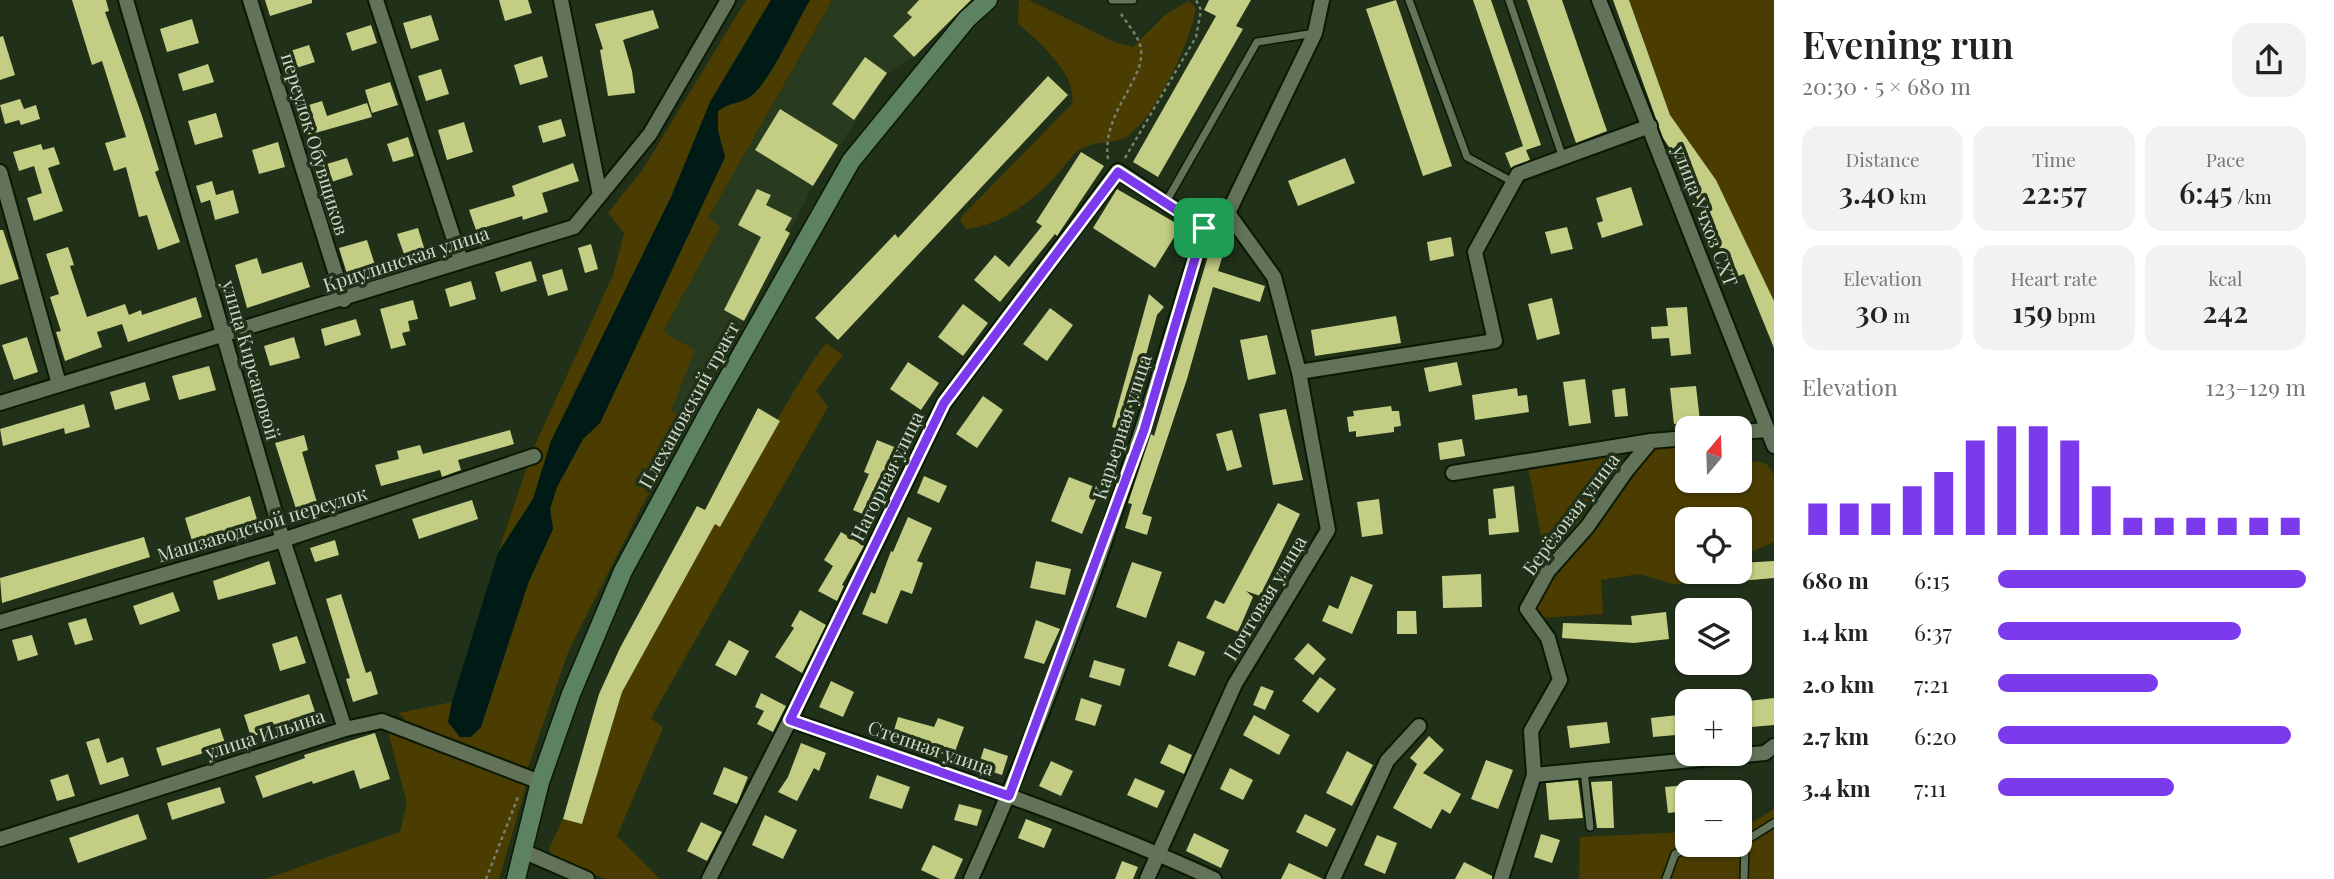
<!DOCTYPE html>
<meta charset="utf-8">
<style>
body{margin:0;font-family:"Playfair Display",serif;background:#f2f2f2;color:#222;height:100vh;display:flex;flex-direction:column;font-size:26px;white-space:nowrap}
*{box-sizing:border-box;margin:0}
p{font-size:23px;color:#767676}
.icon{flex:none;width:38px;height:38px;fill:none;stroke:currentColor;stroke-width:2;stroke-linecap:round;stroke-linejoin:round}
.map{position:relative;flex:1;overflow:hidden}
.sheet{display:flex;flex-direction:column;background:#fff;width:560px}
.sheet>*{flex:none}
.needle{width:46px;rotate:19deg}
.tools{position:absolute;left:1675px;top:416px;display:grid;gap:14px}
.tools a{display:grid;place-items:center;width:77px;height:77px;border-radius:14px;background:#fff;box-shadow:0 2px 5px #0004;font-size:35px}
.pin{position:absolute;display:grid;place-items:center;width:60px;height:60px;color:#fff;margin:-30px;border-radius:14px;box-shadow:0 4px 10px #0006}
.round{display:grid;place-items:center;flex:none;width:74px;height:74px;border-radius:21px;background:#f2f2f2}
.head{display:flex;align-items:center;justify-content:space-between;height:119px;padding:0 28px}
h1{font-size:38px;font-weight:600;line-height:52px}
.metrics{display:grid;grid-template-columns:repeat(3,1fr);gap:10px;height:119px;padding:7px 28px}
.metrics div{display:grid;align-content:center;border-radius:18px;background:#f2f2f2;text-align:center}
.metrics b{font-size:30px;font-weight:600}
.metrics small{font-size:19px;font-weight:400}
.metrics p{font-size:19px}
.chart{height:196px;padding:14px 28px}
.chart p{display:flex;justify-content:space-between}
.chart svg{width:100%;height:126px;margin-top:7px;stroke:#7c3aed;stroke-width:6}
ul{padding:0 28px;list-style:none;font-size:23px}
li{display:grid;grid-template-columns:112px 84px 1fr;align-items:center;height:52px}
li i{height:18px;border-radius:9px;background:#7c3aed}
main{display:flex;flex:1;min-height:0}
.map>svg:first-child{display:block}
.built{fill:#293b1f}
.green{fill:#4b3d01}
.water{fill:#001b15}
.building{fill:#c4cd84}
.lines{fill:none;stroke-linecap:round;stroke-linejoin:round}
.lane-casing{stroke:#0a1804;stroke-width:10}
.street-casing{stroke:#0a1804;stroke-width:18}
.secondary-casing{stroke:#0a1804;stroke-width:21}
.path{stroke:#778371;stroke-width:2.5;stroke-dasharray:3.5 3.5;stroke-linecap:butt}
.lane{stroke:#62735a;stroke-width:7}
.street{stroke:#62735a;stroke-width:14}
.secondary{stroke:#5c8261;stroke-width:18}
.route-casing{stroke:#fff;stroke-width:14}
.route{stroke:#7c3aed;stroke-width:9}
.labels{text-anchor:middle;stroke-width:7;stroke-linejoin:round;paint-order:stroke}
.street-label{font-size:19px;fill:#ced7c9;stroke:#213019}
</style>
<main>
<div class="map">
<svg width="1774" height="879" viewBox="0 0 1774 879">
<rect width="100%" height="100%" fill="#213019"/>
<!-- built -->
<polygon class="built" points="832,0 971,0 914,57 887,73 813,186 693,416 671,411 663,333 719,227 707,219"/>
<!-- green -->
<g class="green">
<polygon points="746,0 771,0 710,102 672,195 551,441 533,499 498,553 533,449 613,275 624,233 608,213 643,169"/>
<path d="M810 0H832L708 218 720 227 663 332 695 350 671 411 693 416 640 510 569 650 527 770 410 727 399 713 452 702 448 722 529 581 553 529 550 509 557 487 583 439 600 423 725 157 718 131V111C732 102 739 104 748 98 767 89 798 21 810 0Z"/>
<path d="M1019 0H1029L1114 42 1133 47 1166 14 1189 1 1196 8C1191 40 1156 116 1129 135 1116 145 1097 140 1083 148 1073 152 1064 167 1057 175 1034 200 1000 226 966 229L960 221 963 215 1072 104C1078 74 1039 43 1018 23Z"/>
<polygon points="1629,0 1774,0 1774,301 1716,180 1670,115"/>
<path d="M826 343 843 355 816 391 828 407 651 718 663 728 617 836 660 879H605L552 856 549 848 563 819 582 824 622 692 715 524 721 526C755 465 784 399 826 343Z"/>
<polygon points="1656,441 1687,447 1687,481 1740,481 1740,458 1767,464 1774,475 1774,542 1740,557 1740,520 1687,520 1687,572 1709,572 1677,585 1639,574 1601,580 1603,614 1540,618 1532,608 1552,573"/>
<polygon points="1623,449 1623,471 1583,528 1546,563 1528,466"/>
<polygon points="387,728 527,783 499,879 265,879 400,832 407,803"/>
<polygon points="1774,809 1774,879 1579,879 1580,837 1687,832 1687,845 1740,845 1740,830"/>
</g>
<!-- water -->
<path class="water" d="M771 0H810C797 21 767 88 748 98 738 104 732 101 718 111V131L725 157 600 423 583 439 557 487 550 509 553 529 529 581 481 727 471 737H460L448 722 452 702 498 553 533 499 551 441 672 195 710 102Z"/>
<!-- building -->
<g class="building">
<polygon points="72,0 106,0 109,11 105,12 142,116 159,170 155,172 180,242 158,250 147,215 139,217 126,167 114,171 105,143 126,137 102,61 92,65"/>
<polygon points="265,0 312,0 312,3 270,16"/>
<polygon points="499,0 528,0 532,13 505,21"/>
<polygon points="919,0 971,0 914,57 893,36 912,17 907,13"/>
<polygon points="1209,0 1251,0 1236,26 1243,29 1158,177 1133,162 1216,16 1204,10"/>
<polygon points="1396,0 1452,166 1423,176 1366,9"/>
<polygon points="1473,0 1491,0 1541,145 1526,150 1530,160 1511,168 1505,153 1523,146"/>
<polygon points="1527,0 1562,0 1607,131 1576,143"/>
<polygon points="1613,0 1629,0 1670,115 1716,180 1774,301 1774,348 1744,274 1733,278 1683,168 1663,138"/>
<polygon points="653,10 659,28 623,40 632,71 635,93 608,96 600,50 603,49 595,24"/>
<polygon points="431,15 439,40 411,49 403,23"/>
<polygon points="192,19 199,43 167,52 160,29"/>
<polygon points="371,25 377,43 352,51 346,33"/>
<polygon points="3,36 15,75 0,80 0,37"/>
<polygon points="309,45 315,62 290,70 284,53"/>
<polygon points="542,56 548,77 520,85 514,65"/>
<polygon points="865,57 887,73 854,120 832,104"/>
<polygon points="208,64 214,82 183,91 178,74"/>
<polygon points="441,69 449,94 426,101 418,76"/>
<polygon points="1048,76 1068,95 838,340 815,318 895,234 898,238"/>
<polygon points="390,82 398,105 372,113 365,90"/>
<polygon points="20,99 24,109 36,105 40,119 21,125 19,120 5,124 0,105"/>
<polygon points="322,101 327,116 367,103 372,117 308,135 299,108"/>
<polygon points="780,109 838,145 813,186 755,150"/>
<polygon points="216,113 223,137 195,145 188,121"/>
<polygon points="561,119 566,136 543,143 538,126"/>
<polygon points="464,122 473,152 447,160 438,130"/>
<polygon points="408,137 414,156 393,162 387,144"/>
<polygon points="278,142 285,167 259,174 252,150"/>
<polygon points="41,144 43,150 54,147 60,164 48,168 63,211 34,221 27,198 42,193 34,166 19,171 13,152"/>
<polygon points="1081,152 1104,166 1057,236 1055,234 1000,302 974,280 995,255 1009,267 1042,226 1036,222"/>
<polygon points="347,158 353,175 325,184 320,166"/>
<polygon points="1345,158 1355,183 1298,206 1288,181"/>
<polygon points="573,163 579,181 542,193 548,212 523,220 522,216 476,230 469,210 515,196 512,186"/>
<polygon points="212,181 216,195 233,190 239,213 215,220 210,200 201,203 196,186"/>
<polygon points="1631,187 1643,225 1602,238 1597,223 1603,221 1596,198"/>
<polygon points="757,189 771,195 766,205 792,218 785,230 790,233 744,321 724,310 761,237 738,225"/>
<polygon points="1117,189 1181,226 1155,268 1093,228"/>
<polygon points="1567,227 1573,249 1551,254 1545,232"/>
<polygon points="418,228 425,251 405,257 397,234"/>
<polygon points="0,230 3,230 19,279 0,285"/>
<polygon points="1451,237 1454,256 1430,261 1427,242"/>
<polygon points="367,240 375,265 347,274 339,248"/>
<polygon points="1212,243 1225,248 1218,271 1265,286 1260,302 1213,287 1187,379 1142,514 1152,517 1147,535 1125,528 1132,504 1128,503 1151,434 1154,436"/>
<polygon points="591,244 598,269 585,273 578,248"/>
<polygon points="68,247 74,265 70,266 87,317 125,304 129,315 141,310 142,315 196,297 202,317 128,342 122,324 97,332 102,347 65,361 56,332 61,331 50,297 59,294 46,254"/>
<polygon points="257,258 262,274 302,262 310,287 247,308 235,265"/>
<polygon points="531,261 537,281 501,292 495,272"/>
<polygon points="562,269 568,290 548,296 542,275"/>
<polygon points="471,281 476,299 450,307 445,289"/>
<polygon points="1149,294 1164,307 1157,315 1125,431 1112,427"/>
<polygon points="1552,298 1560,334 1537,340 1528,304"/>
<polygon points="413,300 418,319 408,321 410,331 402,333 406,345 391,349 380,309"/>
<polygon points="963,304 988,323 963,356 938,337"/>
<polygon points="1687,307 1691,354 1671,356 1669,338 1652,339 1651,327 1668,326 1666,308"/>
<polygon points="1050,308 1073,325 1047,361 1023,344"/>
<polygon points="1396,316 1401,343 1315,356 1311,330"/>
<polygon points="356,319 361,335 325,346 321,329"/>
<polygon points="1267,335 1276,374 1248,380 1240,340"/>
<polygon points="27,337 38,372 14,380 2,345"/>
<polygon points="294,337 300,358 270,366 264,346"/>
<polygon points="908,362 939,383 921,410 890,389"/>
<polygon points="1457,362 1462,385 1429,392 1424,368"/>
<polygon points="209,366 216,390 179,400 172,376"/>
<polygon points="1585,379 1591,423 1569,426 1563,382"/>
<polygon points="145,382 150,400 115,410 110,392"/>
<polygon points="1696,386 1700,421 1674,424 1670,388"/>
<polygon points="1517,388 1518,396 1527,395 1529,412 1475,420 1472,395"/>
<polygon points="1625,388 1628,416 1615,417 1612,390"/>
<polygon points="983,396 1003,410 977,448 956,434"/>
<polygon points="84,404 90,427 65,434 64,428 3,446 0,429"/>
<polygon points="1391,406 1392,411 1399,411 1401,426 1394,427 1394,432 1356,437 1356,431 1349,432 1347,417 1354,416 1353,411"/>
<polygon points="758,408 780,421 720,527 715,524 622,692 582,824 563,819 599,694 620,648 697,506 705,510"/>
<polygon points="1286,409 1303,480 1273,485 1259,414"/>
<polygon points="510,430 514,444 458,460 461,470 442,477 440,470 381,486 375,465 399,459 397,451 420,445 423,454"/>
<polygon points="1232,430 1242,467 1227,471 1216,434"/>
<polygon points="304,435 308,450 302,452 318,506 297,512 275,443"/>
<polygon points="1462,439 1465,456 1440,460 1438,443"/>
<polygon points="877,440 902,450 872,518 853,510 869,474 864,472"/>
<polygon points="924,476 947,486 939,503 917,493"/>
<polygon points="1069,477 1100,489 1082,534 1051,521"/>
<polygon points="1514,486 1519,532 1489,535 1488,519 1496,518 1493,489"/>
<polygon points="250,496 258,523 193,544 185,518"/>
<polygon points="1379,499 1383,534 1362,537 1357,502"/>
<polygon points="472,500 478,519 419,539 412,519"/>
<polygon points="1278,503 1300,514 1260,596 1246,591 1253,597 1238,632 1206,618 1215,600 1224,604"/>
<polygon points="908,517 932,528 917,561 923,563 912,594 901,590 887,624 862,614 871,592 875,594 891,551 893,552"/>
<polygon points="841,532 864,546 842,585 844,586 837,601 818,591 833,566 824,560"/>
<polygon points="144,537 150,557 2,603 0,578"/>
<polygon points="335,540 339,555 315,562 310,548"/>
<polygon points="269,561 276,584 218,600 213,581"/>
<polygon points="1036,561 1071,569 1065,595 1030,588"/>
<polygon points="1774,561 1774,578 1740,581 1740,563"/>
<polygon points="1132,562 1162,572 1146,618 1116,607"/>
<polygon points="1481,574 1482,607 1443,608 1442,576"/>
<polygon points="1351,576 1373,585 1352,634 1322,621 1329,605 1338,609"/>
<polygon points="173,592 180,611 140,625 133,606"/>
<polygon points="341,594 366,673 371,671 378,694 353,702 346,679 350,678 326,599"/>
<polygon points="800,610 826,625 802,673 775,657 794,628 791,626"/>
<polygon points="1397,611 1416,611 1417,634 1397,634"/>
<polygon points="1666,612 1669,639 1634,643 1562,638 1563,623 1632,625 1631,616"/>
<polygon points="86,618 93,640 75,645 68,623"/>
<polygon points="1036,620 1060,629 1044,664 1024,658"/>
<polygon points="32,635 38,655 18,661 12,640"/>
<polygon points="297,636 306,663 280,671 272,644"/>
<polygon points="729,640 749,651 736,676 715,665"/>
<polygon points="1178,641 1205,652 1195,676 1168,666"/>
<polygon points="1308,643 1326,659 1313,675 1294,659"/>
<polygon points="1094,660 1125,669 1120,686 1089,677"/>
<polygon points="1320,677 1336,689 1318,713 1302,701"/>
<polygon points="831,681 854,692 843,717 819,707"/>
<polygon points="1261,686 1274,691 1265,710 1253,705"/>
<polygon points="761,693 786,706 773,732 757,724 764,711 755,707"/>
<polygon points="309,694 316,715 251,737 244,715"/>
<polygon points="1081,698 1102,705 1095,726 1075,720"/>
<polygon points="1774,698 1774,725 1740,728 1740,702"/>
<polygon points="1687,714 1687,734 1653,737 1651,718"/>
<polygon points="1254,715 1290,735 1279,755 1243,735"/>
<polygon points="898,717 934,727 938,718 964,727 953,757 892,737"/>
<polygon points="1607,722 1610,743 1570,748 1567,726"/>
<polygon points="220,728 226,746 162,766 156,748"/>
<polygon points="375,733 390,779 360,789 354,770 313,784 312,781 263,798 255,776 305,758 304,755"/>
<polygon points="1429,736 1444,750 1423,773 1461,794 1450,814 1442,809 1431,829 1393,808 1417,764 1410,758"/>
<polygon points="99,738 107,763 123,757 129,776 100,785 86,742"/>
<polygon points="801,743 826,753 819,771 814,768 797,801 778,792 788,777"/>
<polygon points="1169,744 1192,755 1184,774 1160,763"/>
<polygon points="984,748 1008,756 1002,775 978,767"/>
<polygon points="1347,751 1373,765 1352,806 1326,793"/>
<polygon points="1486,760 1513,770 1498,809 1471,799"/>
<polygon points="1051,761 1073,771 1061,796 1039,786"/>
<polygon points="724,767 748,777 737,804 713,794"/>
<polygon points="1230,768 1253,780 1243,800 1220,789"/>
<polygon points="68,774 75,796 57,801 50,780"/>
<polygon points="877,775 910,787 902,809 869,798"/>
<polygon points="1135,778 1165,791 1157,808 1127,795"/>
<polygon points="1578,780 1583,818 1549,820 1546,783"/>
<polygon points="1612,781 1614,828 1597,828 1591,782"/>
<polygon points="1687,785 1687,811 1668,813 1665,787"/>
<polygon points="220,787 225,803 172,820 167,803"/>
<polygon points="959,804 982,810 977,826 954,820"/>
<polygon points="138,814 147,839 78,863 69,838"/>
<polygon points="1305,814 1336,829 1327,847 1296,832"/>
<polygon points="765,815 797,830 783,859 752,845"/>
<polygon points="1026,819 1052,829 1044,848 1018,838"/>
<polygon points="701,822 722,832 707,861 687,851"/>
<polygon points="1194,833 1229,850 1221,868 1186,851"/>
<polygon points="1541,834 1560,840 1552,863 1534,857"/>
<polygon points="1377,835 1397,843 1385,874 1364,865"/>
<polygon points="933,845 963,859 954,879 940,879 921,870"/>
<polygon points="1122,861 1138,867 1133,879 1115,879"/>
<polygon points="1464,862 1492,876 1492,879 1455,879"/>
<polygon points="1289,863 1323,879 1281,879"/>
</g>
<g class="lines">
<!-- lane casing -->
<g class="lane-casing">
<g id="lane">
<polyline points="1112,0 1133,0"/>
<polyline points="1409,0 1467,157 1513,182"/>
<polyline points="1509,0 1563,158"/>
<polyline points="1166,202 1257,42 1315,33"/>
<polyline points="1584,770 1590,827"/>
<polyline points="1740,844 1774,823"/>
<polyline points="1666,879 1675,854 1691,847 1724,845"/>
<polyline points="1744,879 1745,844"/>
</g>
</g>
<!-- street casing -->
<g class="street-casing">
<g id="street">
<polyline points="126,0 283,540 345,729"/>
<polyline points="250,0 344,300"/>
<polyline points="376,0 461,261"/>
<polyline points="561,0 600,195"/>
<polyline points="1599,0 1774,446"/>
<polyline points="0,172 59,384"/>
<polyline points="1299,372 1495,341 1475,252 1518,174 1650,126"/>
<polyline points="0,403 574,227 650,134 728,0"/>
<polyline points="1740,432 1767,430"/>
<polyline points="1453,473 1651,441"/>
<polyline points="0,622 283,540 534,456"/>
<path d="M790 720C933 769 1077 816 1214 879"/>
<polyline points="1534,775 1765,753 1774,746"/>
<polyline points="0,839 345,729 382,721 540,782"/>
<polyline points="525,852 587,879"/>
<polyline points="709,879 790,720 944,403 1118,171 1204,228"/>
<path d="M971 879C1067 669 1139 448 1204 228L1228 213 1315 33 1322 0"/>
<polyline points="1147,879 1235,684 1328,530 1299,372 1274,277 1228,213"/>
<polyline points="1333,879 1387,761 1419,726"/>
<polyline points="1501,879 1534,775 1531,731 1560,680 1548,638 1527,609 1548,571 1587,527 1627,470 1651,441 1687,438"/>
</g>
</g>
<!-- secondary casing -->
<g class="secondary-casing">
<polyline id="secondary" points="516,879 540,782 571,694 623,571 711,408 851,161 967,19 988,0"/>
</g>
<!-- path -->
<g class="path">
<polyline points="1125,158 1196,37 1201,10 1196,0"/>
<path d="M1108 159C1101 114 1145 80 1141 50 1140 37 1126 23 1120 12"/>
<polyline points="486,879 518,797"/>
</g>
<!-- lane -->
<use href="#lane" class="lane"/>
<!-- street -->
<use href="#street" class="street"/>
<!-- secondary -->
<use href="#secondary" class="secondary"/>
</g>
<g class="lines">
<!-- route casing -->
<g class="route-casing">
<polygon id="route" points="1118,172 1204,228 1144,430 1009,796 790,720 944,403"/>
</g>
<!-- route -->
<use href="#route" class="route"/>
</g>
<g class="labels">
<!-- street labels -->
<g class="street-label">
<text transform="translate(315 144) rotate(73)" y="7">переулок Обувщиков</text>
<text transform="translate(1705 216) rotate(69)" y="7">улица Учхоз СХТ</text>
<text transform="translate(406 259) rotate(-18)" y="7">Криулинская улица</text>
<text transform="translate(251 360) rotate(74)" y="7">улица Кирсановой</text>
<text transform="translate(689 405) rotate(-61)" y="7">Плехановский тракт</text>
<text transform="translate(1122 427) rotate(-72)" y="7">Карьерная улица</text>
<text transform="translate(887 476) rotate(-64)" y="7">Нагорная улица</text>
<text transform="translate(1571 514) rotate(-53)" y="7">Берёзовая улица</text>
<text transform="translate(262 524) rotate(-17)" y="7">Машзаводской переулок</text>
<text transform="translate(1265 598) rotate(-59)" y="7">Почтовая улица</text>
<text transform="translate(265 734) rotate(-18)" y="7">улица Ильина</text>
<text transform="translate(931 748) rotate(19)" y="7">Степная улица</text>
</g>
</g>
</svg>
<div class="tools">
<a><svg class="needle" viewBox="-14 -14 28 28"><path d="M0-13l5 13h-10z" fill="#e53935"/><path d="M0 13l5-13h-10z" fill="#767676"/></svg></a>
<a><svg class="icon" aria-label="locate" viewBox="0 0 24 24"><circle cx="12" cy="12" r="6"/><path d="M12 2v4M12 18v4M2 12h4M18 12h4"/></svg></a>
<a><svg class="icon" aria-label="layers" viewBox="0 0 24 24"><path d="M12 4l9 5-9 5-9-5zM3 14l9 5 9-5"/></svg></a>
<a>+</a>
<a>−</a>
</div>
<div class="pin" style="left:1204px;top:228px;background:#1e9e55"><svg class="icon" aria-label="arrive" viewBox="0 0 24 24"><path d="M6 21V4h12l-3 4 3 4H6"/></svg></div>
</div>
<section class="sheet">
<div class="head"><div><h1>Evening run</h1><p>20:30 · 5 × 680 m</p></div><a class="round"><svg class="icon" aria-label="share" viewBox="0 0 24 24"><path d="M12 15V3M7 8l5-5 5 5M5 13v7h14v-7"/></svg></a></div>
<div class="metrics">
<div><p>Distance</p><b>3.40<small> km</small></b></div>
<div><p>Time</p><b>22:57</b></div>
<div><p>Pace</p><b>6:45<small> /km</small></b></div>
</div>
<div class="metrics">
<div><p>Elevation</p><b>30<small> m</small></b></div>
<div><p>Heart rate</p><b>159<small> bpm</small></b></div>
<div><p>kcal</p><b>242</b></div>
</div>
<div class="chart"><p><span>Elevation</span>123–129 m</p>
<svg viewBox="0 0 160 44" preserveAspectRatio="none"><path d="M5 44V33M15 44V33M25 44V33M35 44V27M45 44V22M55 44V11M65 44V6M75 44V6M85 44V11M95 44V27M105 44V38M115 44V38M125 44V38M135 44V38M145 44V38M155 44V38"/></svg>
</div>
<ul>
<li><b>680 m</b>6:15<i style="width:100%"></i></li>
<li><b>1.4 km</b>6:37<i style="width:79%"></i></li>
<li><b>2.0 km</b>7:21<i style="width:52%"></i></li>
<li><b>2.7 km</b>6:20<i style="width:95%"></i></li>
<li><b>3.4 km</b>7:11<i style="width:57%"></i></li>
</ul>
</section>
</main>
